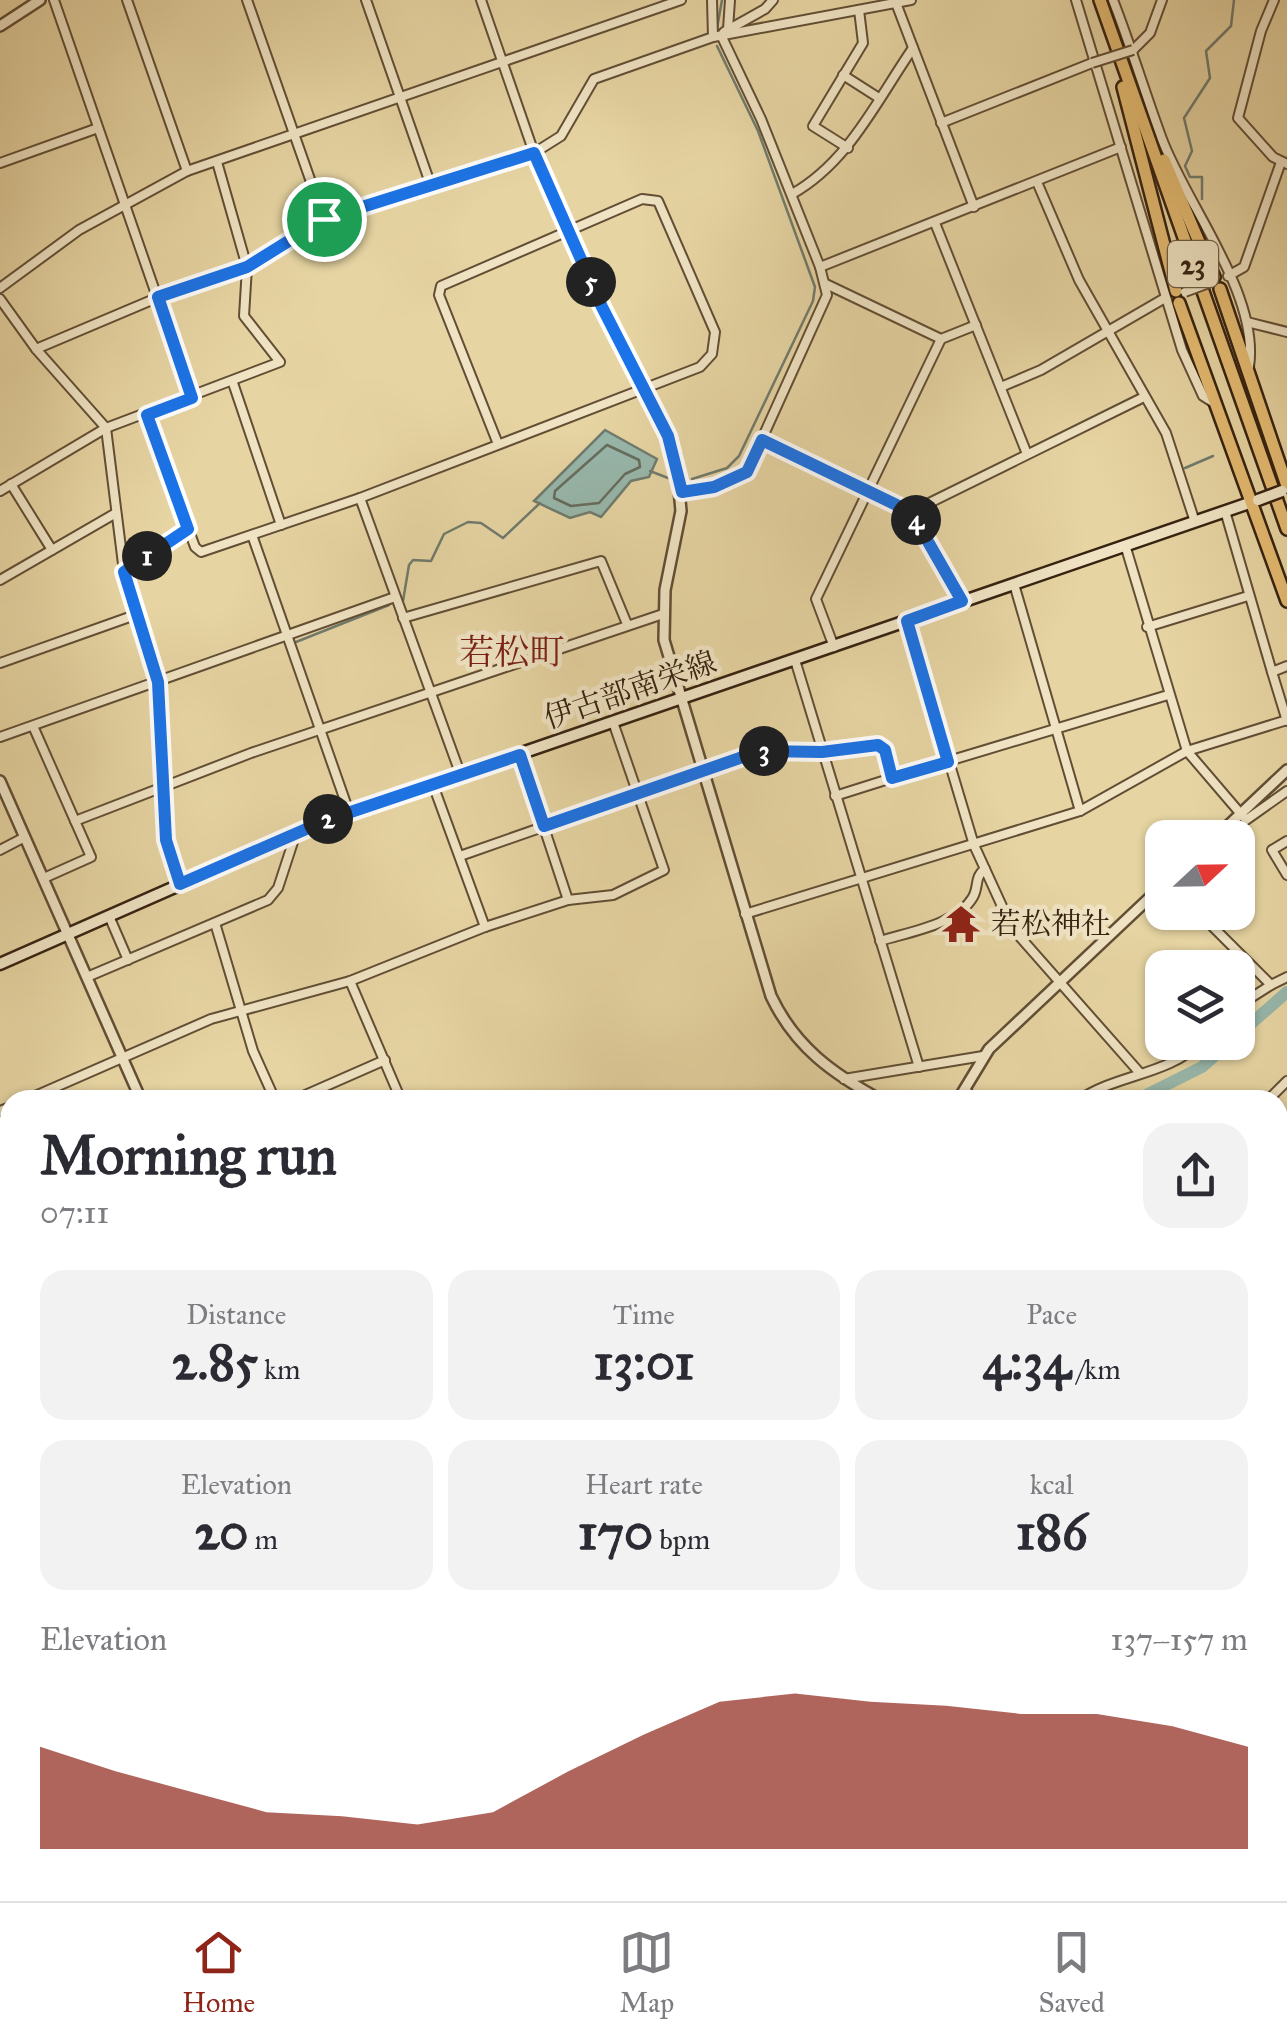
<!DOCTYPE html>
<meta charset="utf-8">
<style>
body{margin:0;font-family:"IM FELL Great Primer","Noto Serif JP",serif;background:#f2f2f3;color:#2b2b33;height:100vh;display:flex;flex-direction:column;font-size:38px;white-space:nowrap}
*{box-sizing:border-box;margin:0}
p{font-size:32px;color:#7c7c81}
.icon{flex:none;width:55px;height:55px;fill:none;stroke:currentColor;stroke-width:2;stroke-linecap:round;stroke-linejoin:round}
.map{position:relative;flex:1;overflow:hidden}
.drawer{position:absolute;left:0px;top:1090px;width:1288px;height:812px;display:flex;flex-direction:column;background:#fff;border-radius:30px 30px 0 0;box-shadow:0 2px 8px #0004}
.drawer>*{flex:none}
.needle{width:65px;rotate:68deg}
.controls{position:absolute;left:1145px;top:820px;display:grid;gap:20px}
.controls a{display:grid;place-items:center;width:110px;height:110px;border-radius:20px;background:#fff;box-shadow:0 2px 8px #0004;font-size:50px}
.pin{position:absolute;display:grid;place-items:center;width:85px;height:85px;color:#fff;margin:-42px;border:5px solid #fff;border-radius:50%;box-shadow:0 2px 10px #0007}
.km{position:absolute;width:50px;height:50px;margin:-25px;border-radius:50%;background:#222;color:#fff;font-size:28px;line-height:50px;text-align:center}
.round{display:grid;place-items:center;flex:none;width:105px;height:105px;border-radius:30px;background:#f2f2f3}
.head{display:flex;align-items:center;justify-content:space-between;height:170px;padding:0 40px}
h1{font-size:55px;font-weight:800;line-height:75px}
.stats{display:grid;grid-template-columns:repeat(3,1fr);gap:15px;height:170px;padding:10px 40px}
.stats div{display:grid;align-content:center;border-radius:25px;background:#f2f2f3;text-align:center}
.stats b{font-size:50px;font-weight:800}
.stats small{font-size:28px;font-weight:400}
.stats p{font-size:28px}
.chart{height:280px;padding:20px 40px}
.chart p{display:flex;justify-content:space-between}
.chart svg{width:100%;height:180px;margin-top:10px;fill:#8f2418;opacity:.7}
.dock{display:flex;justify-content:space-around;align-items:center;height:140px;border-top:2px solid #e1e1e2;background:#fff;font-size:28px;color:#7c7c81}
.dock a{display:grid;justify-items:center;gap:5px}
.dock .selected{color:#8f2418}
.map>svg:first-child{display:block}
.water{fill:#97b7ab;stroke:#707b6d;stroke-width:2.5}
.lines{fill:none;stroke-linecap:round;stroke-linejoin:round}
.shore{stroke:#666c5e;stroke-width:2.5}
.stream{stroke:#707b6d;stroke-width:2.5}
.river{stroke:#97b7ab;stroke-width:12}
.minor-casing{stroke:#624e35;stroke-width:12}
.tertiary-casing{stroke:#624e35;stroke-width:14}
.secondary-casing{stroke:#362211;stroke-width:15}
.trunk-casing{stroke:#362211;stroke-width:16}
.minor{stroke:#efe3c3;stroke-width:8}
.tertiary{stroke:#efe3c3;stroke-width:9}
.secondary{stroke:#efe3c3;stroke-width:10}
.trunk{stroke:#e3ba71;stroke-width:11}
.minor-bridge-casing{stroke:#624e35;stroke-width:12;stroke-linecap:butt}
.secondary-bridge-casing{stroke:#362211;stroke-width:15;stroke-linecap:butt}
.minor-bridge{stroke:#efe3c3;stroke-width:8}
.secondary-bridge{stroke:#efe3c3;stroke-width:10}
.route-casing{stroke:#fff;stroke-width:20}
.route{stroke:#1a73e8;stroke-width:12}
.labels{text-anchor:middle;stroke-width:9;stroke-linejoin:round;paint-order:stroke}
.shield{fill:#efe3c3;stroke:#6e5c46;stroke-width:2.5}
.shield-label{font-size:28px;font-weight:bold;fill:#362211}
.street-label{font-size:30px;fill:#362211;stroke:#efe3c3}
.poi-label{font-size:30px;fill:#362211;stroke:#efe3c3;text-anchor:start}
.quarter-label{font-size:35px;fill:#7a1f14;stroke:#efe3c3}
</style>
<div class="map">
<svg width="1287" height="1901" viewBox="0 0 1287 1901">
<rect width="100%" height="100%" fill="#e6d4a2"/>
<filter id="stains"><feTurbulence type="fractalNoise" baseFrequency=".002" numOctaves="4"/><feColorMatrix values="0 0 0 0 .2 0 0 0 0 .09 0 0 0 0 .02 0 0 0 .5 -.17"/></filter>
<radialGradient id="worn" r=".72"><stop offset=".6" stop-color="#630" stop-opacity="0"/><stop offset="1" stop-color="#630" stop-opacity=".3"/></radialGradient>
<!-- water -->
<polygon class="water" points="605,430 657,459 649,477 631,481 601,517 590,512 570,518 534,501"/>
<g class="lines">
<!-- shore -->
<polygon class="shore" points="607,445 639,460 640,467 625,474 599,503 571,506 554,498 555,491"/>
<!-- stream -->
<g class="stream">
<polyline points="717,28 722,0"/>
<polyline points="1202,199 1202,177 1190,177 1185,166 1192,151 1184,118 1210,78 1206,51 1231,26 1234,0"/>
<polyline points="1185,468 1213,456"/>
<polyline points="650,471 668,478"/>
<polyline points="692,479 727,468 739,456 813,301 815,287 758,131 717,46"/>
<polyline points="403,601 409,565 413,560 431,561 444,534 468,522 481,523 503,538 540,503"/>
<polyline points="296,642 389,605"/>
<polyline points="542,1901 548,1892"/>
</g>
<!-- river -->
<g class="river">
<polyline points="1238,1035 1287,992"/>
<polyline points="1136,1100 1202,1067 1230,1042"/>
<polyline points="0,1685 10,1665"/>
</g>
<!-- minor casing -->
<g class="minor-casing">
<g id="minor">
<polyline points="54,0 192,398"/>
<polyline points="127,0 187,171"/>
<polyline points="247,0 324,219"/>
<polyline points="366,0 430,183"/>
<polyline points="481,0 534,153"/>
<polyline points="712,0 713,37"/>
<polyline points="1076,0 1182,350 1203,396 1214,403"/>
<path d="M1113 0C1131 46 1145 93 1162 139 1187 206 1260 295 1249 367"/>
<polyline points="1274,0 1261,31 1238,118 1273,157 1287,164"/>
<polyline points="896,3 974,207"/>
<polyline points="728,29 730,0"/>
<polyline points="724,32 765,9 773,0"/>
<polyline points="1133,50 1150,33 1162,0"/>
<polyline points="843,75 879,98"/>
<polyline points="941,123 1092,63"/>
<polyline points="848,148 813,126 863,43 859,10"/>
<polyline points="0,163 98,128"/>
<polyline points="1037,182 1079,280 1166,433 1195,522"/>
<path d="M792 194C849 162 877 100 913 48"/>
<polyline points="935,223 1027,454"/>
<polyline points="820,267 1121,147"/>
<polyline points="1228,276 1244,267 1281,162"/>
<polyline points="826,284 941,339"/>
<polyline points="0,288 79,230 187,171 681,0"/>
<polyline points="0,299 36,349 106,428 124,572 158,682 166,840 180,884"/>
<polyline points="1247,322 1287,332"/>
<polyline points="36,349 159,297 247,267 324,219 534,153 561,136 594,79 713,37 911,0"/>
<polyline points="233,383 281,525"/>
<polyline points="1001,387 1041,370 1165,298"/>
<polyline points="147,415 195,547 201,552 360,498 700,367 712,354 715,332 658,201 642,199 441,286 439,295 498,444"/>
<polyline points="762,440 911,512 963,601"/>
<polyline points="11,484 52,550"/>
<polyline points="0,491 106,428 280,362 244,316 247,267 217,162"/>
<polyline points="682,492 714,487 747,472 827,295 820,267 761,119 721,35"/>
<polyline points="360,498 460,773"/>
<polyline points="1225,511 1272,672 1287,666"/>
<polyline points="911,512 1144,397"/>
<polyline points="252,535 349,812"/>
<polyline points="1126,548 1187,751 1246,820 1287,791"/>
<polyline points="124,572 188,529"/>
<polyline points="0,580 116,513"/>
<polyline points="1014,584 1080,811 1187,751 1287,720"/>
<polyline points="403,618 601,561 627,624"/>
<polyline points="907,621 974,845 1012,928 1139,1072"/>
<polyline points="1147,627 1248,596"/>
<polyline points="834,647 816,599 941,339 976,325"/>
<polyline points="795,660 919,1067"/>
<polyline points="0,663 138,614"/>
<polyline points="1272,672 1287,721"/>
<polyline points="33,726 91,857 44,878"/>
<polyline points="0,737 395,597"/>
<polyline points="520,755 568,900"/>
<polyline points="432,782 485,927"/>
<polyline points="835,796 892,778"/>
<polyline points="75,821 251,753 663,614"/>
<polyline points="1287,841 1272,850 1287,875"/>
<polyline points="0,850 25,837"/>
<polyline points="460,856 760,751 822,752 879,745 885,751 892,778 1168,695"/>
<polyline points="1198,912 1271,985 1238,1006"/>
<polyline points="745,914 1080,811"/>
<polyline points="109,916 128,960"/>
<polyline points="215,923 253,1051 275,1100"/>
<path d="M880 941C908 932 957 925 973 897 979 887 974 877 985 869"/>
<polyline points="87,977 268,900 278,888 296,833"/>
<polyline points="350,981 401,1100"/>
<polyline points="1271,985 1287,977"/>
<polyline points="844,1079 983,1056"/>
<polyline points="965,1089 974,1100"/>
<polyline points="26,1100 211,1019 350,981 485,927 568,900 613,895 664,870 613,722"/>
<polyline points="294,1100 385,1060"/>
<path d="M1079 1100C1117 1074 1169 1075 1201 1042"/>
<polyline points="1268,1100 1287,1081"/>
<polyline points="0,1111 10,1107"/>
<polyline points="1278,1217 1287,1204"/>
<polyline points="0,1231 10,1226"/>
<polyline points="0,1264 10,1268"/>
<polyline points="1278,1405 1287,1391"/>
<polyline points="1278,1455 1287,1463"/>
<polyline points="0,1533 10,1554"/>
<polyline points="0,1606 10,1598"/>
<polyline points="0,1740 10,1715"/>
<polyline points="0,1759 10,1774"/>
<polyline points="154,1892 154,1901"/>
<polyline points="1148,1892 1155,1901"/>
<polyline points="607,1901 613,1892"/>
<polyline points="756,1901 763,1892"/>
<polyline points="1044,1901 1051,1892"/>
</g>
</g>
<!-- tertiary casing -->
<g class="tertiary-casing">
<g id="tertiary">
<polyline points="0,26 40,0"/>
<path d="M534 153 602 307 676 456 681 511 665 590 664 640 771 996C795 1047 833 1074 881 1100"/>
<polyline points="0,781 141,1100"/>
<polyline points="1215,838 1287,770"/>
<polyline points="958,1100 989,1049 1162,886"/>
<polyline points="63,1901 77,1892"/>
<polyline points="283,1901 285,1892"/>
<polyline points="441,1901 443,1892"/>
<polyline points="904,1901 906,1892"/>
</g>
</g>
<!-- secondary casing -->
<g class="secondary-casing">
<polyline id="secondary" points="0,964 327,820 1255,501"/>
</g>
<!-- trunk casing -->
<g class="trunk-casing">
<g id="trunk">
<polyline points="1100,0 1287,529"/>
<polyline points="1123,87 1176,291"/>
<polyline points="1164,160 1214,277"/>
<polyline points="1220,289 1287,486"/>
<polyline points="1179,303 1287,601"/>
</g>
</g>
<!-- minor -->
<use href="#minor" class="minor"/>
<!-- tertiary -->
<use href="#tertiary" class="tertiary"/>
<!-- secondary -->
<use href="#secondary" class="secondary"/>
<!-- trunk -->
<use href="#trunk" class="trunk"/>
<!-- minor-bridge casing -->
<g class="minor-bridge-casing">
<g id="minor-bridge">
<polyline points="1092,63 1133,50"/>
<polyline points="1185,292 1209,283"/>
</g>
</g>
<!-- secondary-bridge casing -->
<g class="secondary-bridge-casing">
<polyline id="secondary-bridge" points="1258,500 1282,491"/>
</g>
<!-- minor-bridge -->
<use href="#minor-bridge" class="minor-bridge"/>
<!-- secondary-bridge -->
<use href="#secondary-bridge" class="secondary-bridge"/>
</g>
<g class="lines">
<!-- route casing -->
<g class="route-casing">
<polygon id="route" points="534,153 602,307 668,436 682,492 714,487 747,472 762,440 911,512 962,601 907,621 948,762 892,778 885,750 878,745 822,752 760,751 544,826 520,755 327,820 180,884 166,840 158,682 124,572 188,529 147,415 192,398 158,297 247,267 324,219"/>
</g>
<!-- route -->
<use href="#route" class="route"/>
</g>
<!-- icons -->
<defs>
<g id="temple-bare" transform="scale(3)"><path d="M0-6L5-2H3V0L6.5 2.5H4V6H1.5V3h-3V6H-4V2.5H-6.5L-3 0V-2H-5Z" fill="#8f2418" stroke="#efe3c3" stroke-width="2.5" paint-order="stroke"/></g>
</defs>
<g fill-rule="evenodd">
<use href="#temple-bare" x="961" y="924"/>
</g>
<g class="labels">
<!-- shield labels -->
<rect class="shield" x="1168" y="241" width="50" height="46" rx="8"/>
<g class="shield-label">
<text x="1193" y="274">23</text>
</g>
<!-- street labels -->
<g class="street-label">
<text transform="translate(630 690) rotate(-19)" y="10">伊古部南栄線</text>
</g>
<!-- poi labels -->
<g class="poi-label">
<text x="991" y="934">若松神社</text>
</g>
<!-- quarter labels -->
<g class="quarter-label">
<text x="512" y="664">若松町</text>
</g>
</g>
<rect width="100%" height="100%" filter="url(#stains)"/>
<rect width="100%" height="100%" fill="url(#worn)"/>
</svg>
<div class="controls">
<a><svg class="needle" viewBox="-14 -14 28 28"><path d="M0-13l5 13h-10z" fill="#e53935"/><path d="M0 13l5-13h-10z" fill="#7c7c81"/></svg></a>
<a><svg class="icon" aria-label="layers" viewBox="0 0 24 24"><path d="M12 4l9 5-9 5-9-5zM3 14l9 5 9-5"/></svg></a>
</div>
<div class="pin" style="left:324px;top:219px;background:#1e9e55"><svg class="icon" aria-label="arrive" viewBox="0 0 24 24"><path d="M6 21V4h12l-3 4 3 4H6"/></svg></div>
<b class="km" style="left:147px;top:556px">1</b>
<b class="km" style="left:328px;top:819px">2</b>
<b class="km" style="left:764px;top:751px">3</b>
<b class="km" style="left:916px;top:520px">4</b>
<b class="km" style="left:591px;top:282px">5</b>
<section class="drawer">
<div class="head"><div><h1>Morning run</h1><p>07:11</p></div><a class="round"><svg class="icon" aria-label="share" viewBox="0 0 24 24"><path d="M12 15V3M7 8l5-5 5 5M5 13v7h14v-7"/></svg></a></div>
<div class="stats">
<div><p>Distance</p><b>2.85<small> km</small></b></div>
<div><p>Time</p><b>13:01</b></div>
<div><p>Pace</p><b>4:34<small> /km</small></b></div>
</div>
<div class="stats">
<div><p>Elevation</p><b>20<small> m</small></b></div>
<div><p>Heart rate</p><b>170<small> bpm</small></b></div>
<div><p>kcal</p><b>186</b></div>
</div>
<div class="chart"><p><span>Elevation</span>137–157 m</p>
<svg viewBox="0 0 160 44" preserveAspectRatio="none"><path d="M0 44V19L10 25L20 30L30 35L40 36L50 38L60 35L70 25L80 16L90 8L100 6L110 8L120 9L130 11L140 11L150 14L160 19V44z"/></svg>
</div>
</section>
</div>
<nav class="dock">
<a class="selected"><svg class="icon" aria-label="home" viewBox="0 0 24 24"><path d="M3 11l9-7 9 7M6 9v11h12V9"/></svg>Home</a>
<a><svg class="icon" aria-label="map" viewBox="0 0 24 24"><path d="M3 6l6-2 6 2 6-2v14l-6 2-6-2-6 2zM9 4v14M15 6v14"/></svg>Map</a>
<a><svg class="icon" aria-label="saved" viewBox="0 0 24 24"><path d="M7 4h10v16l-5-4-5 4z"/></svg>Saved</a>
</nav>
